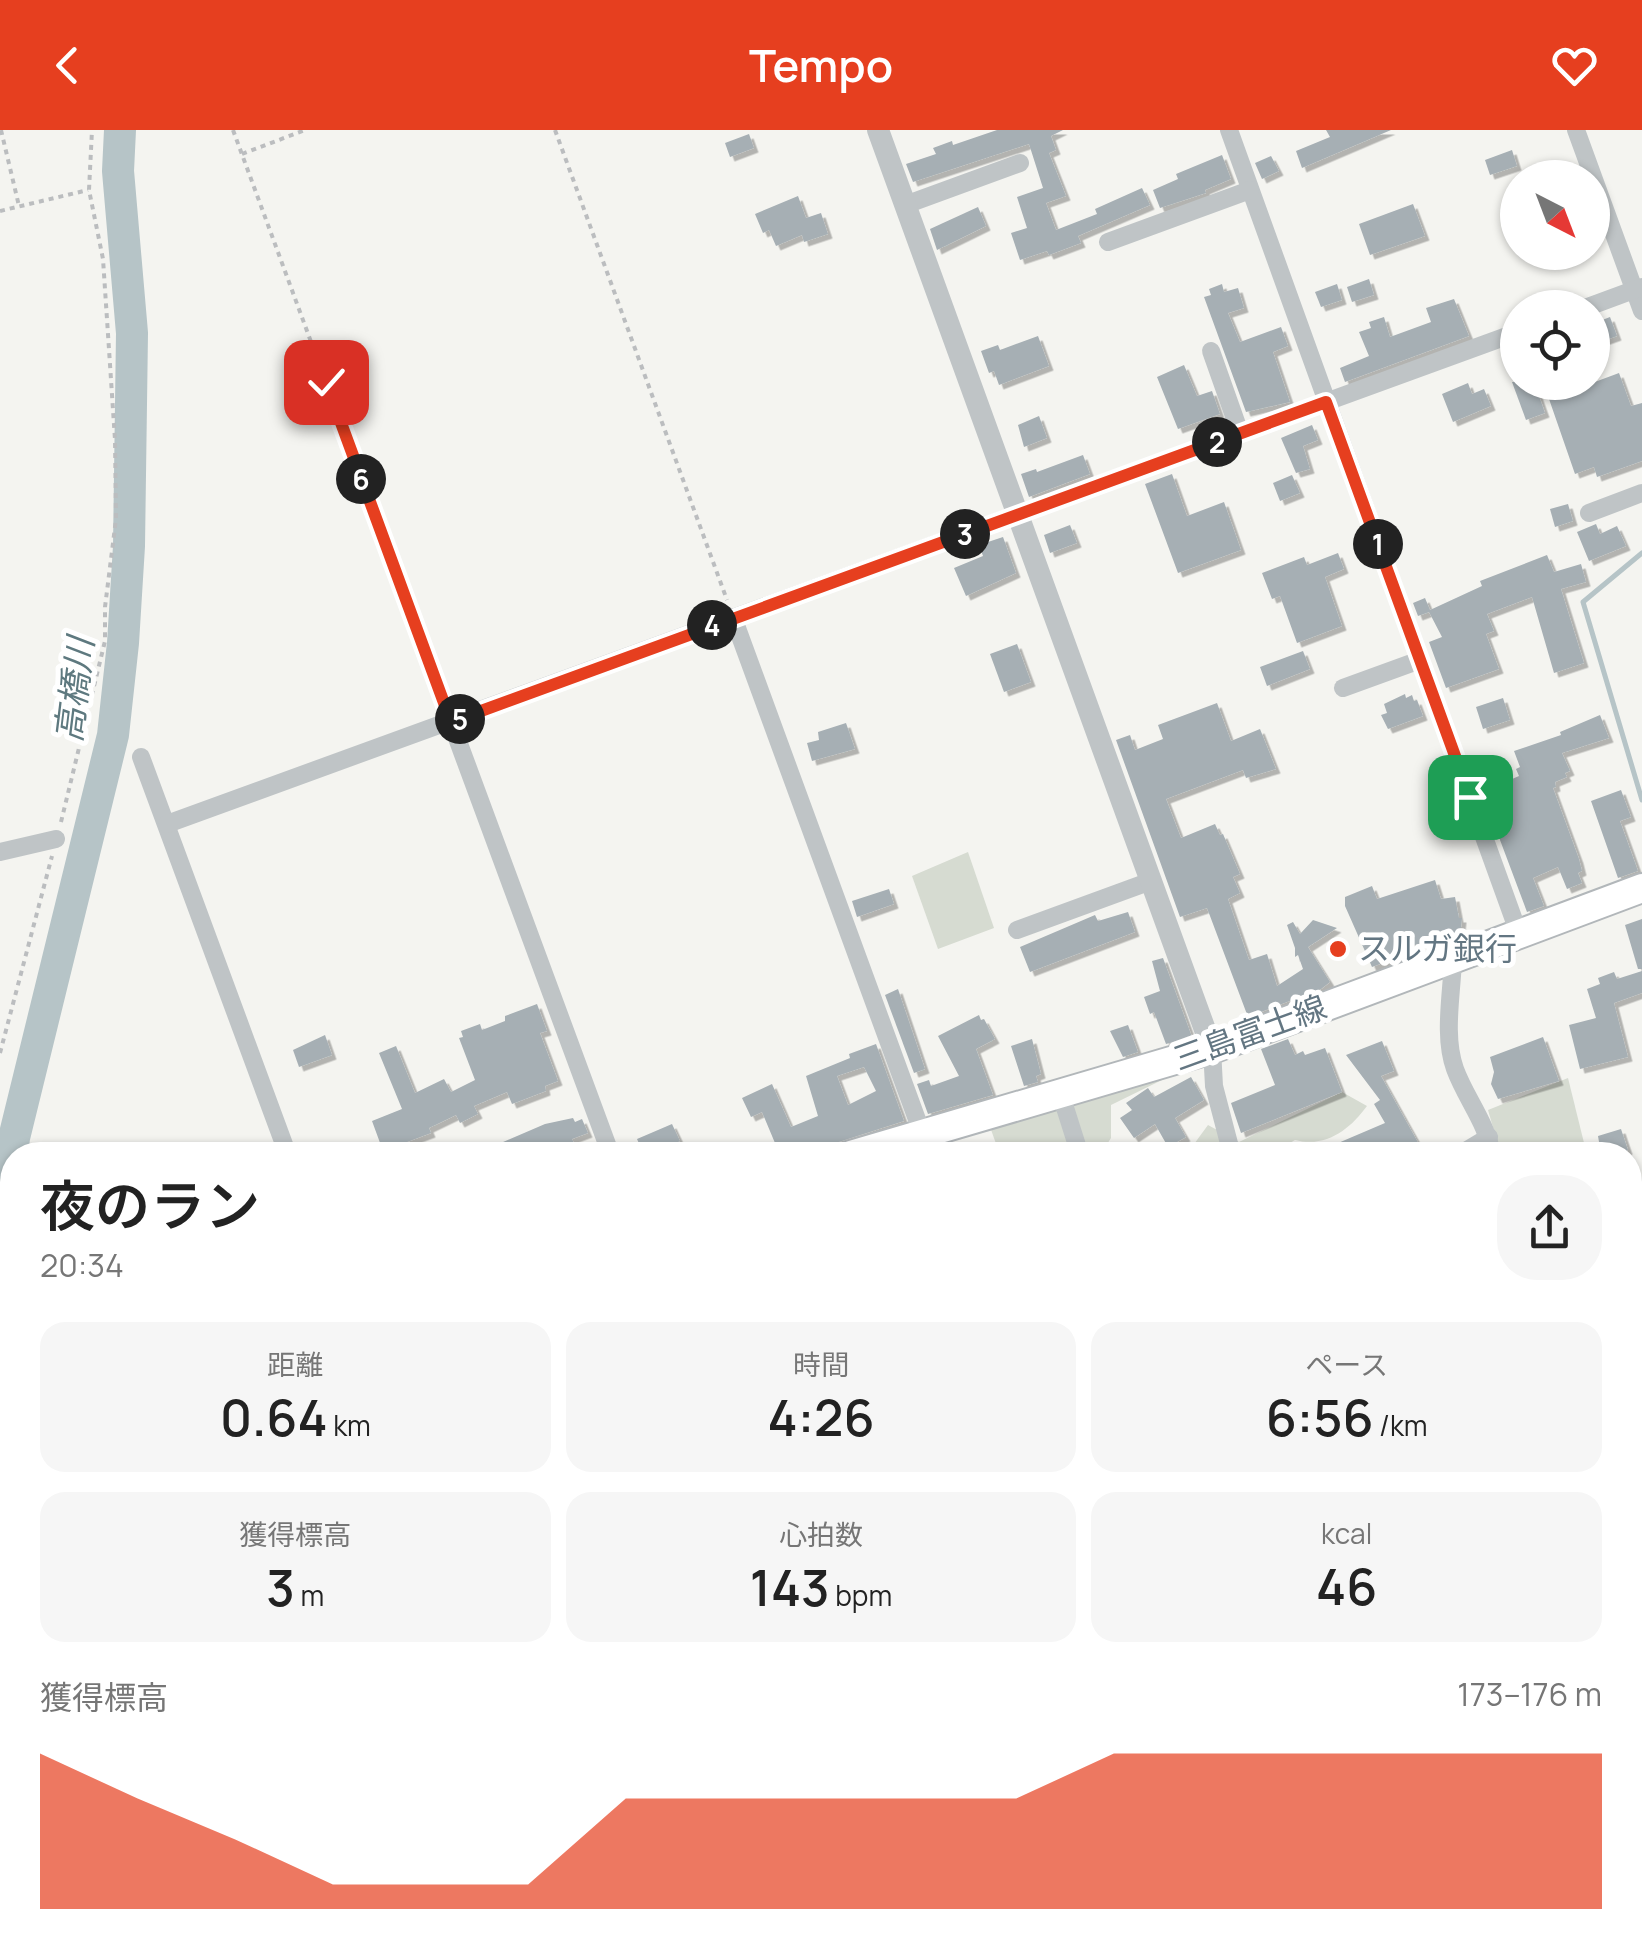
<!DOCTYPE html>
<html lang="ja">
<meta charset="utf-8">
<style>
body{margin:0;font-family:Manrope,"Noto Sans JP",sans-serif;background:#f6f6f6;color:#222;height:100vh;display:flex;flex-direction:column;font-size:38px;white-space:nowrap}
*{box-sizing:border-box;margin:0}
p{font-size:32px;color:#767676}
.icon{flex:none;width:55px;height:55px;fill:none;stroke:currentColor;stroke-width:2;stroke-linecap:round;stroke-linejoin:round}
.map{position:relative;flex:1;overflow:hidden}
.side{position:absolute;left:0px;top:1012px;width:1642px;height:812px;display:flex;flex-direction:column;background:#fff;border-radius:40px 40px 0 0;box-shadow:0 2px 8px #0004}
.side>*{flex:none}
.needle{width:65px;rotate:138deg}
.fabs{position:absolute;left:1500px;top:30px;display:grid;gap:20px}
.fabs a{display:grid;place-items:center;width:110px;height:110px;border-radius:50%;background:#fff;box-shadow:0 2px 8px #0004;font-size:50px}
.pin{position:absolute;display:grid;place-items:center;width:85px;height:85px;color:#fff;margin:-42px;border-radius:20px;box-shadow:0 5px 15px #0006}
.km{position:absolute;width:50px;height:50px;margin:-25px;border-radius:50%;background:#222;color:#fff;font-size:28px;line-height:50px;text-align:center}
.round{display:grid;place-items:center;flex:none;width:105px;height:105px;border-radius:40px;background:#f6f6f6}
.summary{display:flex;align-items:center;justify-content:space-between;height:170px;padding:0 40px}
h1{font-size:55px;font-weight:600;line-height:75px}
.figures{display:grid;grid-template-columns:repeat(3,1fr);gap:15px;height:170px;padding:10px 40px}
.figures div{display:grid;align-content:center;border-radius:25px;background:#f6f6f6;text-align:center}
.figures b{font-size:50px;font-weight:600}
.figures small{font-size:28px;font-weight:400}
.figures p{font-size:28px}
.chart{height:280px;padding:20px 40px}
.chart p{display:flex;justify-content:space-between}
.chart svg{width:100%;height:180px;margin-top:10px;fill:#e63f1f;opacity:.7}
header{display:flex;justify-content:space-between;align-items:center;height:130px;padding:0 40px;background:#e63f1f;color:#fff;font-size:45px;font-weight:600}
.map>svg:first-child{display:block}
.green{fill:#d6dbd1}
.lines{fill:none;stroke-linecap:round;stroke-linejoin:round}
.stream{stroke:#b6c4c7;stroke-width:5}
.river{stroke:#b6c4c7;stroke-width:32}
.building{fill:#a6afb4;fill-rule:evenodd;filter:url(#shadow)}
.primary-casing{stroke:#b2b7ba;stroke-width:32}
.path{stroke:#bbbdbf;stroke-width:4;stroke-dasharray:5 5;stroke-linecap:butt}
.service{stroke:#bfc4c6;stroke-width:9}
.minor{stroke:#bfc4c6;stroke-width:18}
.tertiary{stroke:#bfc4c6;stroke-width:22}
.primary{stroke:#fff;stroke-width:28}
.rail{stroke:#a0a7ac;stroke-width:5;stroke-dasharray:15 8;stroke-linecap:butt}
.route-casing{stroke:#fff;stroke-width:20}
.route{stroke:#e63f1f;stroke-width:12}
.poi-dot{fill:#e63f1f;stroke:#fff;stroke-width:4}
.labels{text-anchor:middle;stroke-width:10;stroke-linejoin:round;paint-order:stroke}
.poi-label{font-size:32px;fill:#637682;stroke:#fff;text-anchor:start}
.street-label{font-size:32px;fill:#637682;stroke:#fff}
.water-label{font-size:35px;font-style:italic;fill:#5e797f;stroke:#fff}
</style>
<header><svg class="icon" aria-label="back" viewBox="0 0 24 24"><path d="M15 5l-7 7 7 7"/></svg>Tempo<svg class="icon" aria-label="heart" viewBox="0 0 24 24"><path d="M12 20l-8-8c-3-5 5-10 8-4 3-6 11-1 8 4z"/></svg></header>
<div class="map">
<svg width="1642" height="1823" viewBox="0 0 1642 1823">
<defs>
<filter id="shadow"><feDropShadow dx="4.5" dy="4.5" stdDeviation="0" flood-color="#0004"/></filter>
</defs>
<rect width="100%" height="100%" fill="#f4f4f0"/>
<!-- green -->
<g class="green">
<polygon points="968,722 994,798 938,819 912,746"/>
<polygon points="1163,942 1164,949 1111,975 1111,1008 1100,1025 1084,1025 1068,970"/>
<polygon points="1568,948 1587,1025 1501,1025 1488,980"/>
<path d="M1342 962 1367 976C1350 999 1327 1018 1295 1010L1269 1025H1186L1208 995 1239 1012Z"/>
<polygon points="1056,975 1072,1025 1000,1025 989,994"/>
<polygon points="12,1286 12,1349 0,1356 0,1288"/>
<polygon points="1630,1580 1637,1582 1642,1592 1642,1736 1630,1738"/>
<polygon points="541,1812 590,1818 662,1818 662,1812 1137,1812 1134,1823 518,1823"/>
</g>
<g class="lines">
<!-- stream -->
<polyline class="stream" points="1642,423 1583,472 1642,670"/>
<!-- river -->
<g class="river">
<polyline points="12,1119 8,1058 14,1008 113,605 123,513 129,416 132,203 118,41 120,0"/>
<polyline points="211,1812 212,1823"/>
</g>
</g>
<!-- building -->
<g class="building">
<polygon points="997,0 1063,0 1051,6 1056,20 1049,23 1066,66 1046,73 1056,100 1097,84 1095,79 1142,58 1150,75 1078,106 1081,113 1049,125 1047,121 1020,130 1011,103 1027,98 1017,67 1043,58 1029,14 913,52 906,34 936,24 933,18 952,11 953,15"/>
<polygon points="1326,0 1391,0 1302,38 1296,21 1330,7"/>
<polygon points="749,4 754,18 730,27 725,13"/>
<polygon points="1512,20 1517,36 1490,45 1485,30"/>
<polygon points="1222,25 1231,49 1205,60 1206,63 1160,78 1153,60 1178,49 1176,44"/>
<polygon points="1271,26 1279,41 1262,49 1255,33"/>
<polygon points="798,66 806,88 821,83 828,104 804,112 802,105 776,116 769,100 763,103 755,84"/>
<polygon points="1413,74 1425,106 1370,125 1359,94"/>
<polygon points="978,77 986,96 937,120 930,99"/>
<polygon points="1369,149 1374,165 1352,172 1347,157"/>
<polygon points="1222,154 1224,162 1238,158 1244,178 1228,183 1240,212 1281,197 1288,216 1273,222 1290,272 1246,282 1204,167 1211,165 1209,159"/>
<polygon points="1337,154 1342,170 1321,177 1315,162"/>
<polygon points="1454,169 1469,206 1345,252 1340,238 1369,226 1359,202 1371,198 1369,192 1384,187 1390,207 1431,192 1426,178"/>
<polygon points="1610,187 1617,206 1592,215 1592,194"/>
<polygon points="1038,206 1049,236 999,255 994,241 989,243 981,221 998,215 1000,220"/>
<polygon points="1184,235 1197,266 1212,261 1220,284 1178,299 1157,247"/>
<polygon points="1619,243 1631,276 1642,273 1642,331 1597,347 1594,337 1575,344 1549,269"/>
<polygon points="1512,252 1534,252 1545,283 1526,290"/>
<polygon points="1468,253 1472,264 1484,259 1491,276 1453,292 1442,264"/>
<polygon points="1039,286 1047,308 1024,317 1018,295"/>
<polygon points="1312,295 1318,310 1303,316 1310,339 1296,343 1281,308"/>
<polygon points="1083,325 1090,344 1029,367 1021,344 1036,339 1037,342"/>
<polygon points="1172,344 1187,386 1224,372 1241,420 1178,443 1145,354"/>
<polygon points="1292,345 1300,363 1280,371 1273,353"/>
<polygon points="1568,374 1573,391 1555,397 1550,379"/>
<polygon points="1596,394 1600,404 1617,396 1626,416 1589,431 1577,402"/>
<polygon points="1070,395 1077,413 1050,423 1044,405"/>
<polygon points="1003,407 1016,443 966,466 954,438 983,426 979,415"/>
<polygon points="1338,423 1344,439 1325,447 1342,496 1297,513 1280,466 1272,469 1262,443 1304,427 1307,435"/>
<polygon points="1547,425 1554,442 1581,434 1586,452 1561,459 1584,533 1554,543 1532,467 1487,484 1494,501 1486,504 1499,539 1446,558 1429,512 1442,507 1429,482 1418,486 1413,473 1425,468 1430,480 1482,456 1480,451"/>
<polygon points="1017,514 1031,552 1004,562 990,524"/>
<polygon points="1303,521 1310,539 1267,556 1260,537"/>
<polygon points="1405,564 1406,568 1412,565 1414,571 1417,570 1423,586 1388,599 1381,585 1387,583 1384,574"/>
<polygon points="1503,568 1510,590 1483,599 1476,577"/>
<polygon points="1217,573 1231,611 1260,599 1276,639 1246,648 1243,640 1166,669 1181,708 1215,694 1220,705 1223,704 1240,744 1233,747 1240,763 1228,769 1240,804 1249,830 1267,824 1277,856 1303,839 1298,825 1295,827 1295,818 1287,795 1293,792 1300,804 1313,790 1337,798 1308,817 1330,852 1321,859 1248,887 1207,778 1180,787 1116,610 1130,605 1135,620 1163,609 1158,595"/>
<polygon points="1600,585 1609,608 1562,623 1570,641 1565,643 1567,647 1555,652 1556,657 1553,658 1579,729 1582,741 1578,743 1582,753 1567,759 1558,737 1533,748 1544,776 1527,782 1482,662 1519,646 1516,639 1520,637 1514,621 1561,605 1560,602"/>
<polygon points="846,593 855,619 812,631 807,613 819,610 818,602"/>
<polygon points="1621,660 1631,687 1620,691 1638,741 1618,748 1591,671"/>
<polygon points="1435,750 1441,769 1455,767 1459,788 1462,788 1460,806 1437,815 1438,808 1395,821 1398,827 1372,837 1345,776 1345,767 1372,756 1377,769"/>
<polygon points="889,759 894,774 857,787 852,771"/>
<polygon points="1128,782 1135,802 1030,842 1020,817 1095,785 1098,791"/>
<polygon points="1642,789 1642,839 1638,839 1625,795"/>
<polygon points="1163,828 1192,907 1166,914 1154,882 1150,884 1144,867 1160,861 1152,831"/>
<polygon points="1642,841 1642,863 1614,873 1628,927 1580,939 1569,895 1596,888 1587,859 1600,854 1598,848 1614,842 1617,849"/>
<polygon points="898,859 925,939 914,943 885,865"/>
<polygon points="537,874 547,901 540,903 558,951 545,956 546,961 512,974 507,962 474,976 478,984 460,993 456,985 429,998 431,1003 383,1021 372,991 402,979 379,923 396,916 415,963 444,949 451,962 475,950 459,908 463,907 461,901 480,894 482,900 505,891 505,886"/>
<polygon points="979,885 981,890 984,889 995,909 976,919 993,965 928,984 917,954 929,950 931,956 959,946 938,906"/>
<polygon points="1128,895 1138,922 1123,927 1110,901"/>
<polygon points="325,905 332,925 299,937 293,920"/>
<polygon points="1543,907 1559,951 1498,969 1491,954 1494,942 1490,927"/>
<polygon points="1032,909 1041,944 1036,946 1038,952 1024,956 1011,916"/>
<polygon points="1288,909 1295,925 1303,921 1305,925 1325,918 1342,962 1241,1003 1231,973 1275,955 1261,919"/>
<polygon points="1382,911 1394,941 1381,946 1425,1025 1384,1025 1380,1019 1367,1025 1310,1025 1385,993 1374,974 1380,970 1346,925"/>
<path d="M876 914 904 991 798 1025H780L762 982 751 987 742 968 772 954 791 997 818 986 806 946 850 928 849 924ZM864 937 876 961 848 975 837 946Z"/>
<polygon points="1191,947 1204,970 1175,988 1186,1007 1168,1017 1155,994 1134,1008 1120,988 1132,980 1126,973 1148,958 1154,967"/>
<polygon points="573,988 575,992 582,989 588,1003 572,1009 574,1013 540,1025 473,1025 545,994"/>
<polygon points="672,994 680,1011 663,1019 666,1025 644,1025 637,1009"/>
<polygon points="1621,999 1628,1020 1619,1025 1599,1025 1595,1014 1599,1012 1598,1006"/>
</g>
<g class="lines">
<!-- primary casing -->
<g class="primary-casing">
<g id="primary">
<polyline points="851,1025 1212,919 1642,758"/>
<polyline points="0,1271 12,1268"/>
</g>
</g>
<!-- path -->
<g class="path">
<polyline points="1,0 19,76"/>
<polyline points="233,0 444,573"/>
<polyline points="555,0 727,470"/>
<polyline points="242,24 305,0"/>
<polyline points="0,81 88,60"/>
<polyline points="61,692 105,511 105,477 116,389 115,310 103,129 89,60 92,0"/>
<polyline points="0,923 52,726"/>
<polyline points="0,1201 12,1246"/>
</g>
<!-- service -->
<g class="service">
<polyline points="669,1812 672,1823"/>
<polyline points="77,1823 99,1812"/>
</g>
<!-- minor -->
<g class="minor">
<polyline points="1229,0 1519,804"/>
<polyline points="1576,0 1642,181"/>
<polyline points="905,75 1020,33"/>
<polyline points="1108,112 1250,60"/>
<polyline points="1585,178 1642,157"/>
<polyline points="1211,221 1240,303"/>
<polyline points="1589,383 1642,363"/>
<polyline points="733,487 930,1025"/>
<polyline points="1343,558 1420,530"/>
<polyline points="451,592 611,1025"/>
<polyline points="141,627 288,1025"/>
<polyline points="167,694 1518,202"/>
<polyline points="0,722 56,709"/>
<polyline points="1017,800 1151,751"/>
<path d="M1453 829C1452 863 1443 906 1455 939 1466 969 1487 993 1492 1025"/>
<polyline points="1212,919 1214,956 1232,1025"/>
<polyline points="1061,965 1080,1025"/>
<polyline points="1459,1025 1489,1007"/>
<polyline points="1630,1401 1642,1397"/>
<polyline points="1630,1518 1642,1563"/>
<polyline points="177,1812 178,1823"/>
<polyline points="387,1812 388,1823"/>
<polyline points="933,1812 937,1823"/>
<polyline points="1322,1812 1325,1823"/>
<polyline points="1614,1812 1616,1823"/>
<polyline points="1057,1823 1060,1812"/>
<polyline points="1138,1823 1141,1812"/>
</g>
<!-- tertiary -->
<polyline class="tertiary" points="878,0 1212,919"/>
<!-- primary -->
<use href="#primary" class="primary"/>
<!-- rail -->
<g class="rail">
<polyline points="1630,1782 1642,1779"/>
<polyline points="1402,1823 1449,1812"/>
<polyline points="1457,1823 1503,1812"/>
</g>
</g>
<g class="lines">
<!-- route casing -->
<g class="route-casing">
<polyline id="route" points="326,252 451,592 1326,272 1470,667"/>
</g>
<!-- route -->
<use href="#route" class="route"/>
</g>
<!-- markers -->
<circle class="poi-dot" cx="1338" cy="819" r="10"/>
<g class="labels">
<!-- poi labels -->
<g class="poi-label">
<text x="1358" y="830">スルガ銀行</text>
</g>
<!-- street labels -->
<g class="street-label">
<text transform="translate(1250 903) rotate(-20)" y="11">三島富士線</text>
</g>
<!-- water labels -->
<g class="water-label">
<text transform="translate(75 560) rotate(-83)" y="12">高橋川</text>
</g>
</g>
</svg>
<div class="fabs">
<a><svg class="needle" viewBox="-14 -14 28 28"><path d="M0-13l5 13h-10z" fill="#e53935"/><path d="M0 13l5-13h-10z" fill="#767676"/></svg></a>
<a><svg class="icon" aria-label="locate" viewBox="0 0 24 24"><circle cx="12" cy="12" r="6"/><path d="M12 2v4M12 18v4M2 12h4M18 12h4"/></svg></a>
</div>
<div class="pin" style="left:1470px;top:667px;background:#1e9e55"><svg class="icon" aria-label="arrive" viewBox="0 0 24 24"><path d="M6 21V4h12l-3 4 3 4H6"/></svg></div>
<div class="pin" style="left:326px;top:252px;background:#d93025"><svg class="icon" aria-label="check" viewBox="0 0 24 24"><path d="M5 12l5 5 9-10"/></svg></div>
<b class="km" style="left:1378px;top:414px">1</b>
<b class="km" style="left:1217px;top:312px">2</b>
<b class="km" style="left:965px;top:404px">3</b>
<b class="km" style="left:712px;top:495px">4</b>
<b class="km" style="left:460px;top:589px">5</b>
<b class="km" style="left:361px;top:349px">6</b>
<section class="side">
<div class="summary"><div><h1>夜のラン</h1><p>20:34</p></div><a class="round"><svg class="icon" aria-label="share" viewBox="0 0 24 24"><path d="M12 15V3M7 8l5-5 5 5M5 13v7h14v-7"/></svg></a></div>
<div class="figures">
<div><p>距離</p><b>0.64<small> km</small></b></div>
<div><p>時間</p><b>4:26</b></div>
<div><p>ペース</p><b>6:56<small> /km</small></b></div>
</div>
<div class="figures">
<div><p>獲得標高</p><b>3<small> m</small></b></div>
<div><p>心拍数</p><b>143<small> bpm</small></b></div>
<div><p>kcal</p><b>46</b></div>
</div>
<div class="chart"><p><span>獲得標高</span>173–176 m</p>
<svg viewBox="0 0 160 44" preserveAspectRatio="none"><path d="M0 44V6L10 17L20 27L30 38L40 38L50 38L60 17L70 17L80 17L90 17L100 17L110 6L120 6L130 6L140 6L150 6L160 6V44z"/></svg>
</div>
</section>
</div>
